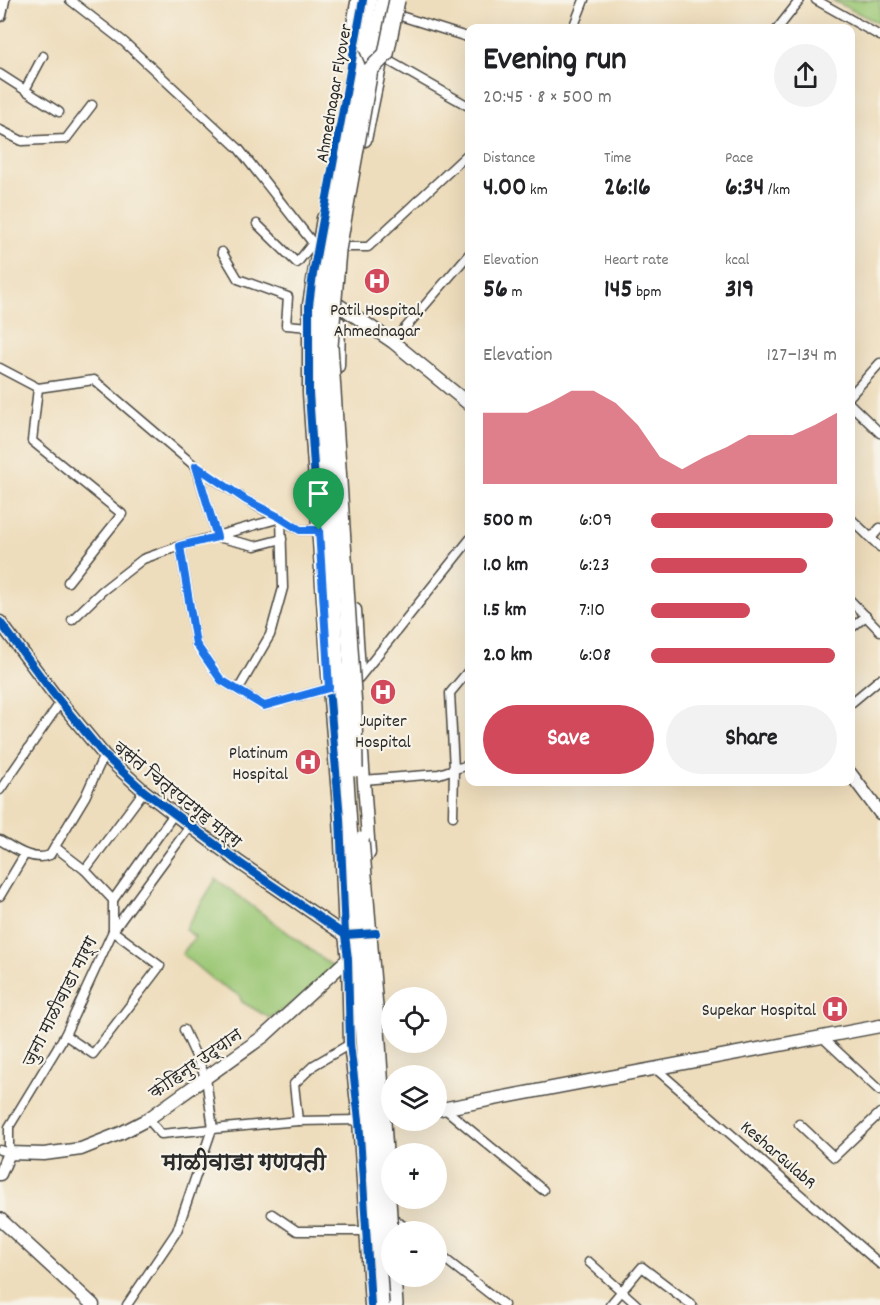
<!DOCTYPE html>
<meta charset="utf-8">
<style>
body{margin:0;font-family:Dekko,"Playpen Sans Deva",sans-serif;background:#f2f2f2;color:#202124;height:100vh;display:flex;flex-direction:column;font-size:22px;white-space:nowrap}
*{box-sizing:border-box;margin:0}
p{font-size:20px;color:#757577}
.icon{flex:none;width:33px;height:33px;fill:none;stroke:currentColor;stroke-width:2;stroke-linecap:round;stroke-linejoin:round}
.map{position:relative;flex:1;overflow:hidden}
.details{position:absolute;left:465px;top:24px;width:390px;height:762px;display:flex;flex-direction:column;background:#fff;border-radius:12px;box-shadow:0 6px 24px #0002}
.details>*{flex:none}
.fabs{position:absolute;left:381px;top:987px;display:grid;gap:12px}
.fabs a{display:grid;place-items:center;width:66px;height:66px;border-radius:50%;background:#fff;box-shadow:0 6px 24px #0002;font-size:30px}
.pin{position:absolute;display:grid;place-items:center;width:51px;height:51px;color:#fff;margin:-62px -26px;border-radius:50% 50% 50% 0;rotate:-45deg;box-shadow:0 0 6px #0007}
.pin .icon{rotate:45deg}
.round{display:grid;place-items:center;flex:none;width:63px;height:63px;border-radius:32px;background:#f2f2f2}
.headline{display:flex;align-items:center;justify-content:space-between;height:102px;padding:0 18px}
h1{font-size:33px;font-weight:700;line-height:45px}
.figures{display:grid;grid-template-columns:repeat(3,1fr);gap:9px;height:102px;padding:6px 18px}
.figures div{display:grid;align-content:center}
.figures b{font-size:26px;font-weight:700}
.figures small{font-size:16px;font-weight:400}
.figures p{font-size:16px}
.chart{height:168px;padding:12px 18px}
.chart p{display:flex;justify-content:space-between}
.chart svg{width:100%;height:108px;margin-top:6px;fill:#d1495b;opacity:.7}
.cta{display:flex;gap:12px;margin-top:auto;padding:12px 18px}
.cta a{flex:1;height:69px;border-radius:36px;background:#d1495b;color:#fff;font-size:24px;font-weight:700;line-height:69px;text-align:center}
.cta a+a{background:#f2f2f2;color:#202124}
ul{padding:0 18px;list-style:none;font-size:20px}
li{display:grid;grid-template-columns:96px 72px 1fr;align-items:center;height:45px}
li i{height:15px;border-radius:8px;background:#d1495b}
.map>svg:first-child{display:block}
.green{fill:#9bc775;stroke:#637950;stroke-width:1.5}
.lines{fill:none;stroke-linecap:round;stroke-linejoin:round}
.street-casing{stroke:#484641;stroke-width:11}
.secondary-casing{stroke:#484641;stroke-width:15}
.highway-casing{stroke:#484641;stroke-width:18}
.street{stroke:#fff;stroke-width:8}
.secondary{stroke:#fff;stroke-width:12}
.highway{stroke:#fff;stroke-width:15}
.highway-bridge-casing{stroke:#484641;stroke-width:18;stroke-linecap:butt}
.highway-bridge{stroke:#fff;stroke-width:15}
.cycleway-casing{stroke:#f7f3e8;stroke-width:11}
.cycleway{stroke:#0057b8;stroke-width:8}
.route-casing{stroke:#fff;stroke-width:12}
.route{stroke:#1a73e8;stroke-width:8}
.labels{text-anchor:middle;stroke-width:4.5;stroke-linejoin:round;paint-order:stroke}
.street-label{font-size:18px;fill:#2b2b2b;stroke:#f7f3e8}
.poi-label{font-size:18px;fill:#2b2b2b;stroke:#f7f3e8}
.district-label{font-size:24px;font-weight:bold;fill:#2b2b2b;stroke:#f7f3e8}
</style>
<div class="map">
<svg width="880" height="1305" viewBox="0 0 880 1305">
<rect width="100%" height="100%" fill="#f7f3e8"/>
<filter id="ink" filterUnits="userSpaceOnUse"><feTurbulence type="fractalNoise" baseFrequency=".0167" numOctaves="2"/><feDisplacementMap in="SourceGraphic" scale="12" xChannelSelector="R" yChannelSelector="G"/><feConvolveMatrix kernelMatrix="1 2 1 2 8 2 1 2 1" color-interpolation-filters="sRGB"/></filter>
<filter id="wash" filterUnits="userSpaceOnUse"><feTurbulence type="fractalNoise" baseFrequency=".008" numOctaves="4" result="noise"/><feDisplacementMap in="SourceGraphic" scale="24" xChannelSelector="R" yChannelSelector="G"/><feGaussianBlur stdDeviation="1.35" result="paint"/><feColorMatrix in="noise" values="0 0 0 0 0 0 0 0 0 0 0 0 0 0 0 0 0 1.4 0 .05"/><feComposite in="paint" operator="in"/></filter>
<g filter="url(#wash)">
<rect width="100%" height="100%" fill="#eeddbc"/>
<!-- green -->
<g class="green">
<polygon points="832,0 880,0 880,24"/>
<polygon points="216,879 335,968 298,1000 270,1018 242,1002 239,995 213,980 182,954 195,937 185,929"/>
</g>
</g>
<g filter="url(#ink)">
<g class="lines">
<!-- street casing -->
<g class="street-casing">
<g id="street">
<polyline points="70,0 124,42 239,149 313,243 324,245"/>
<polyline points="816,0 880,36"/>
<polyline points="391,13 470,38"/>
<polyline points="573,28 584,0"/>
<polyline points="778,28 800,0"/>
<polyline points="382,57 470,107"/>
<polyline points="0,74 59,112"/>
<polyline points="25,90 43,56"/>
<polyline points="0,130 22,141 66,139 92,105"/>
<polyline points="257,224 297,263 313,243"/>
<polyline points="337,247 368,247 470,152"/>
<polyline points="222,252 238,279 288,297 286,325 309,327"/>
<polyline points="393,342 470,253"/>
<polyline points="0,368 38,388 32,441 122,514 68,582"/>
<polyline points="38,388 94,380 196,467 246,500 300,530 319,530"/>
<polyline points="850,396 880,363"/>
<polyline points="850,404 880,433"/>
<polyline points="196,467 217,537 255,546 282,539"/>
<polyline points="850,518 880,547"/>
<polyline points="871,538 880,528"/>
<polyline points="180,546 196,644 221,680 264,706 329,688"/>
<polyline points="850,600 880,631"/>
<polyline points="72,620 102,591 143,559 180,546 281,518 283,588 270,635 238,690"/>
<polyline points="850,629 866,616"/>
<polyline points="470,669 450,693 454,769 470,765"/>
<polyline points="359,678 470,539"/>
<polyline points="850,704 880,679"/>
<polyline points="363,780 439,774 454,769 453,816"/>
<polyline points="0,790 60,703"/>
<path d="M0 840C15 849 33 862 50 855L85 797 104 755"/>
<polyline points="85,870 144,791"/>
<polyline points="0,896 25,854"/>
<polyline points="113,900 174,814"/>
<polyline points="184,1030 206,1078 213,1129"/>
<polyline points="65,1035 93,1054 160,966 113,931 190,826"/>
<polyline points="822,1037 880,1091"/>
<polyline points="656,1069 880,1264"/>
<polyline points="445,1109 543,1190"/>
<polyline points="148,1119 161,1134 298,1121 359,1120"/>
<polyline points="298,1121 294,1084 314,1065 350,1044"/>
<polyline points="799,1124 834,1157 880,1113"/>
<polyline points="0,1150 9,1153 9,1127 65,1035 113,931 113,900 85,870 55,847"/>
<polyline points="272,1214 297,1231 365,1231"/>
<polyline points="396,1220 410,1232"/>
<polyline points="436,1252 504,1305"/>
<polyline points="589,1262 637,1305"/>
<polyline points="127,1305 177,1231 212,1129"/>
<polyline points="610,1305 642,1267 692,1305"/>
</g>
</g>
<!-- secondary casing -->
<g class="secondary-casing">
<g id="secondary">
<polyline points="0,15 3,0"/>
<polyline points="365,140 382,57"/>
<polyline points="323,218 309,305 309,393 329,688 340,818 345,935 348,959 350,1044 359,1120 371,1305"/>
<polyline points="327,297 393,342 470,405"/>
<polyline points="338,366 339,323"/>
<polyline points="355,610 359,671"/>
<polyline points="0,622 53,693 104,755 144,791 174,814 240,863 345,935 351,934"/>
<polyline points="362,754 369,853"/>
<polyline points="850,773 880,813"/>
<polyline points="436,1110 880,1026"/>
<polyline points="0,1174 9,1153 44,1154 81,1149 121,1133 148,1119 264,1036 348,959 351,959"/>
<polyline points="0,1219 93,1305"/>
</g>
</g>
<!-- highway casing -->
<g class="highway-casing">
<g id="highway">
<polyline points="357,66 369,0"/>
<polyline points="370,70 384,0"/>
<polyline points="393,1276 395,1305"/>
</g>
</g>
<!-- street -->
<use href="#street" class="street"/>
<!-- secondary -->
<use href="#secondary" class="secondary"/>
<!-- highway -->
<use href="#highway" class="highway"/>
<!-- highway-bridge casing -->
<g class="highway-bridge-casing">
<g id="highway-bridge">
<polyline points="359,0 350,50 357,66 329,223 319,311 319,376 336,662 340,690 381,1305"/>
<polyline points="355,769 354,708 330,346 338,250 370,70 386,54 397,0"/>
<polyline points="361,840 378,1043 392,1262"/>
</g>
</g>
<!-- highway-bridge -->
<use href="#highway-bridge" class="highway-bridge"/>
<!-- cycleway casing -->
<g class="cycleway-casing">
<g id="cycleway">
<polyline points="363,0 313,274 309,305 309,393 329,688 340,818 345,935 348,959 350,1044 359,1120 371,1305"/>
<polyline points="0,622 53,693 104,755 144,791 240,863 345,935 376,933"/>
</g>
</g>
<!-- cycleway -->
<use href="#cycleway" class="cycleway"/>
</g>
</g>
<g class="lines" filter="url(#ink)">
<!-- route casing -->
<g class="route-casing">
<polygon id="route" points="196,466 246,500 281,518 300,530 319,530 329,688 264,706 221,680 196,644 180,546 217,537"/>
</g>
<!-- route -->
<use href="#route" class="route"/>
</g>
<!-- icons -->
<defs>
<g id="hospital-disc" transform="scale(1.35)"><circle r="9.5" fill="#d1495b" stroke="#f7f3e8"/><path d="M-5-5h3v3.5h4V-5h3V5h-3V1.5h-4V5h-3Z" fill="#fff"/></g>
</defs>
<g fill-rule="evenodd">
<use href="#hospital-disc" x="377" y="281"/>
<use href="#hospital-disc" x="383" y="692"/>
<use href="#hospital-disc" x="308" y="762"/>
<use href="#hospital-disc" x="835" y="1009"/>
</g>
<g class="labels">
<!-- street labels -->
<g class="street-label">
<text transform="translate(333 93) rotate(-80)" y="6">Ahmednagar Flyover</text>
<text transform="translate(178 794) rotate(39)" y="6">वसंत चित्रपटगृह मार्ग</text>
<text transform="translate(59 1001) rotate(-63)" y="6">जुना माळीवाडा मार्ग</text>
<text transform="translate(195 1063) rotate(-35)" y="6">कोहिनुर उद्यान</text>
<text transform="translate(779 1154) rotate(41)" y="6">KesharGulabR</text>
</g>
<!-- poi labels -->
<g class="poi-label">
<text x="377" y="315">Patil Hospital,<tspan x="377" dy="21">Ahmednagar</tspan></text>
<text x="383" y="726">Jupiter<tspan x="383" dy="21">Hospital</tspan></text>
<text x="288" y="758" text-anchor="end">Platinum<tspan x="288" dy="21">Hospital</tspan></text>
<text x="816" y="1015" text-anchor="end">Supekar Hospital</text>
</g>
<!-- district labels -->
<g class="district-label">
<text x="244" y="1169">माळीवाडा गणपती</text>
</g>
</g>
</svg>
<div class="fabs">
<a><svg class="icon" aria-label="locate" viewBox="0 0 24 24"><circle cx="12" cy="12" r="6"/><path d="M12 2v4M12 18v4M2 12h4M18 12h4"/></svg></a>
<a><svg class="icon" aria-label="layers" viewBox="0 0 24 24"><path d="M12 4l9 5-9 5-9-5zM3 14l9 5 9-5"/></svg></a>
<a>+</a>
<a>−</a>
</div>
<div class="pin" style="left:319px;top:530px;background:#1e9e55"><svg class="icon" aria-label="arrive" viewBox="0 0 24 24"><path d="M6 21V4h12l-3 4 3 4H6"/></svg></div>
<section class="details">
<div class="headline"><div><h1>Evening run</h1><p>20:45 · 8 × 500 m</p></div><a class="round"><svg class="icon" aria-label="share" viewBox="0 0 24 24"><path d="M12 15V3M7 8l5-5 5 5M5 13v7h14v-7"/></svg></a></div>
<div class="figures">
<div><p>Distance</p><b>4.00<small> km</small></b></div>
<div><p>Time</p><b>26:16</b></div>
<div><p>Pace</p><b>6:34<small> /km</small></b></div>
</div>
<div class="figures">
<div><p>Elevation</p><b>56<small> m</small></b></div>
<div><p>Heart rate</p><b>145<small> bpm</small></b></div>
<div><p>kcal</p><b>319</b></div>
</div>
<div class="chart"><p><span>Elevation</span>127–134 m</p>
<svg viewBox="0 0 160 44" preserveAspectRatio="none"><path d="M0 44V15L10 15L20 15L30 11L40 6L50 6L60 11L70 20L80 33L90 38L100 33L110 29L120 24L130 24L140 24L150 20L160 15V44z"/></svg>
</div>
<ul>
<li><b>500 m</b>6:09<i style="width:98%"></i></li>
<li><b>1.0 km</b>6:23<i style="width:84%"></i></li>
<li><b>1.5 km</b>7:10<i style="width:53%"></i></li>
<li><b>2.0 km</b>6:08<i style="width:99%"></i></li>
</ul>
<div class="cta"><a>Save</a><a>Share</a></div>
</section>
</div>
